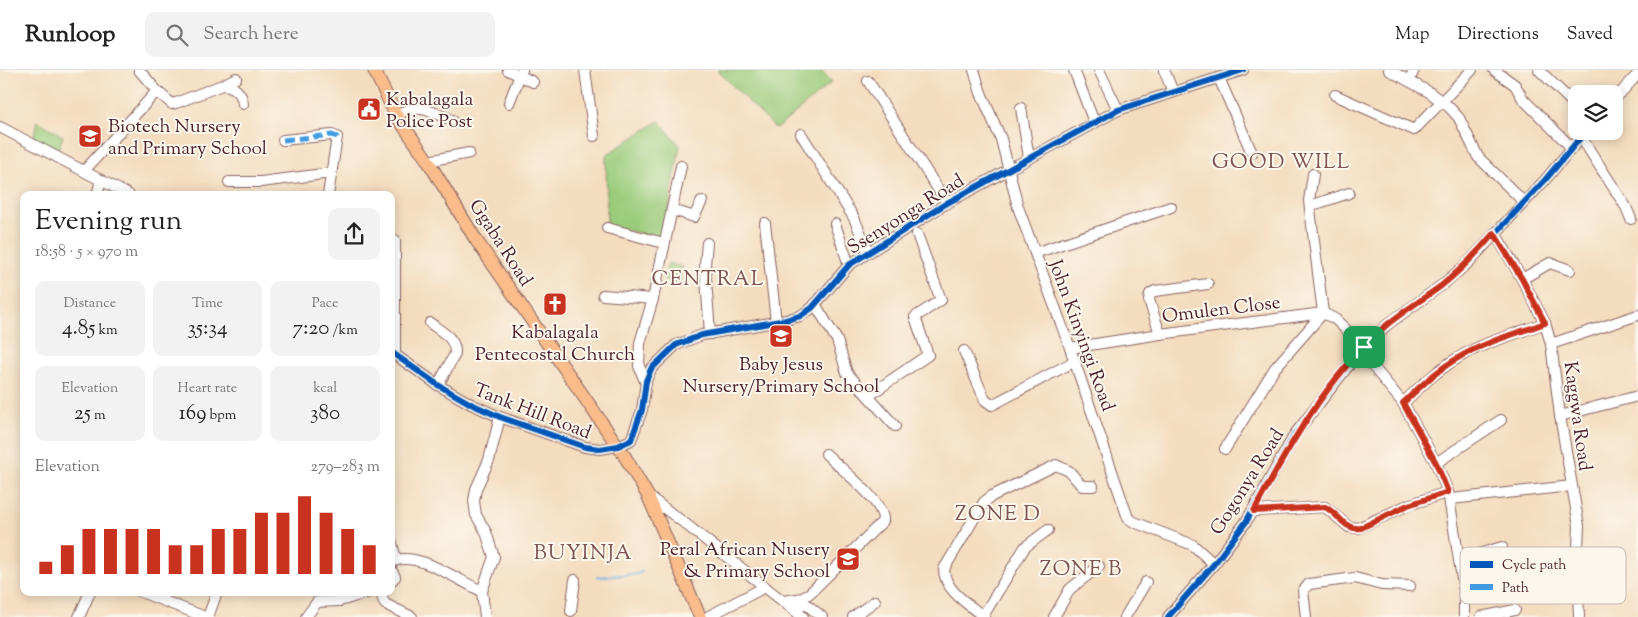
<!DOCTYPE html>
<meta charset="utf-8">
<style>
body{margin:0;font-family:"Sorts Mill Goudy",serif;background:#f2f2f2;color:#222;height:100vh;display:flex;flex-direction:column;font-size:19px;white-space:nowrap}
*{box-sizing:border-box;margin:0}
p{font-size:16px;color:#767676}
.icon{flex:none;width:28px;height:28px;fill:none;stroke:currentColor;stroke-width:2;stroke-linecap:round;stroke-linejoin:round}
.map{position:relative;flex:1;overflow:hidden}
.sheet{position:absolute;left:20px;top:121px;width:375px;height:405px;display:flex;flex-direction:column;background:#fff;border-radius:10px;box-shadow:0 2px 12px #0003}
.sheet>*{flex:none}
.tools{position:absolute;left:1568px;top:15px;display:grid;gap:10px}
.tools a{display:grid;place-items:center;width:55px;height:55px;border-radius:10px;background:#fff;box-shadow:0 2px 12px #0003;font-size:25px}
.pin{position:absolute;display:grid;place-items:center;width:42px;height:42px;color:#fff;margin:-21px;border-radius:10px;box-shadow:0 2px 8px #0006}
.round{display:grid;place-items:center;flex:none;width:52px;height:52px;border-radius:10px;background:#f2f2f2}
.head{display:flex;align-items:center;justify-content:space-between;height:85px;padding:0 15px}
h1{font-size:28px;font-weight:600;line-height:38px}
.metrics{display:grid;grid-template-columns:repeat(3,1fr);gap:8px;height:85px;padding:5px 15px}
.metrics div{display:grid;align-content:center;border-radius:10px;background:#f2f2f2;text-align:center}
.metrics b{font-size:21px;font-weight:600}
.metrics small{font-size:14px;font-weight:400}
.metrics p{font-size:14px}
.chart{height:140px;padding:10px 15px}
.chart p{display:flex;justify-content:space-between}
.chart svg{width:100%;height:90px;margin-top:5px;stroke:#c8321e;stroke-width:6}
header{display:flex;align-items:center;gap:30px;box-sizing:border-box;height:70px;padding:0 25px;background:#fff;border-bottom:1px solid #e0e0e0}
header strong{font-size:24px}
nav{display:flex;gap:28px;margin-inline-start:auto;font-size:18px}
.search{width:350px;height:45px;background:#f2f2f2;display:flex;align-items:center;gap:12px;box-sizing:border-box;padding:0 18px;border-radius:10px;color:#767676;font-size:19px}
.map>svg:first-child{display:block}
.green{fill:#9bcc7c;stroke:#727654}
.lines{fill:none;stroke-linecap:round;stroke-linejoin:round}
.stream{stroke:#6cade0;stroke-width:2}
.minor-casing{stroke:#86615e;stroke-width:12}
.major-casing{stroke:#86615e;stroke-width:14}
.minor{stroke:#fff;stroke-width:10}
.major{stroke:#fabc8b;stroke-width:12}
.quiet{stroke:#409be1;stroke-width:5;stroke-dasharray:10 5;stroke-linecap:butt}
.cycleway-casing{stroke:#fbf7ec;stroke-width:9}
.cycleway{stroke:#0057b8;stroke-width:6}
.route-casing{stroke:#fff;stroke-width:10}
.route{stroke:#c8321e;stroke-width:6}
.labels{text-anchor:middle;stroke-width:4;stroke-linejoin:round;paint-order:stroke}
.poi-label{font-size:19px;fill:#4a1f2b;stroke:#fbf7ec;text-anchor:start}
.street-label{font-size:19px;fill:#4a1f2b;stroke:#fbf7ec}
.quarter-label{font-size:21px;letter-spacing:1px;fill:#7e5451;stroke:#fbf7ec}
.key{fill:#fbf7ec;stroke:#c6b6b2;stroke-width:1}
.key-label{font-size:14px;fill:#4a1f2b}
</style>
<header>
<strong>Runloop</strong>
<div class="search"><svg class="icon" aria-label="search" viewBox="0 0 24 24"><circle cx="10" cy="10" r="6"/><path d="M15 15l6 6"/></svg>Search here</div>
<nav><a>Map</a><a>Directions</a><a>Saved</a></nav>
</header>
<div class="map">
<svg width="1638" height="547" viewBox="0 0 1638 547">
<rect width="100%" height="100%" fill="#fbf7ec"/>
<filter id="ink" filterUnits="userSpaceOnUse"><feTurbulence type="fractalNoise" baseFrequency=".02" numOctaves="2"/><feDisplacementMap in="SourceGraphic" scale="10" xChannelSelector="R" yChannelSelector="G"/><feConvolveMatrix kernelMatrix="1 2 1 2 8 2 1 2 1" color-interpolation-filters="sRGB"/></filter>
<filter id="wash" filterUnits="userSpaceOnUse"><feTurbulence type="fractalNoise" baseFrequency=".0096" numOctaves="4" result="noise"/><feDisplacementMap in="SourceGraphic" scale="20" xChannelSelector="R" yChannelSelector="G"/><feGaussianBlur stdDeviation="1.12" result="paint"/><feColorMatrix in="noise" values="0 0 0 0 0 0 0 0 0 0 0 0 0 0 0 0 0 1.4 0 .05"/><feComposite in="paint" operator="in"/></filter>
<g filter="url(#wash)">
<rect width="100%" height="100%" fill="#f4dcbe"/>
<!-- green -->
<g class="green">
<polygon points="717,0 821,0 832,12 776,59"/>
<polygon points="38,51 63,66 57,83 33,68"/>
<polygon points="659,51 680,76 663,169 607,155 606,85"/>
<polygon points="668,193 683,197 679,213 664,209"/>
</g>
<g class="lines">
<!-- stream -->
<polyline class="stream" points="597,507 637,504 642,502"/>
</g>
</g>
<g filter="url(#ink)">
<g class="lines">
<!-- minor casing -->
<g class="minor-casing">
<g id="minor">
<polyline points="139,0 157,21"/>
<polyline points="508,0 533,12"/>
<polyline points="585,0 594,66"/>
<polyline points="974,0 981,23 1001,69 1018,137 1070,278 1128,448 1134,452 1193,475 1214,494"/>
<polyline points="1074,0 1094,52"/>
<polyline points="1099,0 1118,40"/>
<polyline points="1164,0 1173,22"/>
<polyline points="1389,0 1429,22 1449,37 1459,48 1478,87 1524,132"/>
<polyline points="1494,0 1515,15 1523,29 1572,78"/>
<polyline points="1539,0 1576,36"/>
<polyline points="1219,8 1252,83"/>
<polyline points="868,11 947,133"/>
<polyline points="1409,11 1414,0"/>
<polyline points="222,15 236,8"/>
<polyline points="1335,25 1414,60 1472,0"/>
<polyline points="1614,30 1638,4"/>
<polyline points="509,33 522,0"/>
<polyline points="1021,38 1029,88"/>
<path d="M396 45C418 33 429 40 452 50"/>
<polyline points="0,57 129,125"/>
<polyline points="801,64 854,148 868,181"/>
<polyline points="1581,67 1626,137 1631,149"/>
<polyline points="283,70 332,65 337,67 328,125"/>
<polyline points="428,91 469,83"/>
<path d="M84 101 157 21 172 34 176 33 222 15C234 15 242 23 243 34"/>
<polyline points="229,112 261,112 331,103"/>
<polyline points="97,125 101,110"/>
<polyline points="1310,136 1349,123"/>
<polyline points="673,140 694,147 702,131"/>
<polyline points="765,153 776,252"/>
<polyline points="835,154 849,195"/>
<polyline points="607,158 664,173"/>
<polyline points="1495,163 1522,209 1545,253 1551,274 1560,346 1579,456 1577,498 1579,547"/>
<polyline points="395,170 395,284"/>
<polyline points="707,173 705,195 710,264"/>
<polyline points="1035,183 1171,137"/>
<polyline points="1522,209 1550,193 1570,200"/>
<polyline points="603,225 653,229"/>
<polyline points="815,234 837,270 847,303 895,356"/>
<path d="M430 253C442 262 456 268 455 284L438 315"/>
<polyline points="1160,264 1149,230 1150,224 1155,221 1208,214"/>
<polyline points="1551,274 1638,245"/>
<polyline points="1070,278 1160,264 1323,243 1335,249 1364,277"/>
<polyline points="964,281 985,330 992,335 1075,291"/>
<polyline points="1360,281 1403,333 1436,393 1448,422 1464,521 1464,547"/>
<polyline points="391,282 438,315 471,334 500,347 585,377 600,379 618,376 631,370 642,340 646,311 651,299 676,275 702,265 786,250 800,246 812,238 849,195 947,133 1118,40 1243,0"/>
<polyline points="646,314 639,296 640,273 653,229 681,96"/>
<polyline points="868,326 928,285 915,247 941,230 917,164"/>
<path d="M1403 333C1420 317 1437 300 1458 288 1484 272 1516 264 1545 253"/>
<polyline points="1560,346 1638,326"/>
<polyline points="1225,379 1275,298 1323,243 1309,131 1313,104"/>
<polyline points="1436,393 1501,350"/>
<polyline points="648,426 683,452 803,547"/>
<polyline points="1451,429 1572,416"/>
<polyline points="1254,441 1325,437 1349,457 1358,458 1408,435 1448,422"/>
<polyline points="391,470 396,490"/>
<polyline points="1459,490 1502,477"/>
<path d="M391 493C413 477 460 512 482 521"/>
<polyline points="391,499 395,507 391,511"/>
<polyline points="1578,520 1616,518"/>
<polyline points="141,522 205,547"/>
<polyline points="380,522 385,534 412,547"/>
<path d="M784 531 803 528 811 522 883 451C885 432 839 397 826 384"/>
<polyline points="795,539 806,534 822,547"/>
<polyline points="571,541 575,510"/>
<polyline points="983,546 1025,477 1048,460"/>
<polyline points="79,547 90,522"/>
<polyline points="208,547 217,522"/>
<polyline points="306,547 317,532 340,531 369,522"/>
<polyline points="485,547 482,521 494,487 486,462 476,445 474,431 476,419 489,390 500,347"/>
<polyline points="707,547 765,517"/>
<polyline points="853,547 875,531"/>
<path d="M984 547C968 534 944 520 944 499L984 432 992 426 1056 395 1069 401 1082 416H1093"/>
<polyline points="1054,547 1070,519 1099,496"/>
<polyline points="1125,547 1146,512"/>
<polyline points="1168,547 1214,494 1246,452 1295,364 1360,281 1388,254 1442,215 1468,193 1545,110 1586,61"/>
<polyline points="1306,547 1303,521 1309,514 1355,508 1382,515 1410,516"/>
<polyline points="1481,547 1515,540"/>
</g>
</g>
<!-- major casing -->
<g class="major-casing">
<polyline id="major" points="374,0 396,45 428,91 476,170 624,385 648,426 700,547"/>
</g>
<!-- minor -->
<use href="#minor" class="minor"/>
<!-- major -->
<use href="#major" class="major"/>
<!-- quiet -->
<polyline class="quiet" points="283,70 332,65 337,67 337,71"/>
<!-- cycleway casing -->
<g class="cycleway-casing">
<g id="cycleway">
<polyline points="391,282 438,315 471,334 500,347 585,377 600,379 618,376 631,370 642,340 646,311 651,299 676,275 702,265 786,250 800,246 812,238 849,195 947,133 1118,40 1243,0"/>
<polyline points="1168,547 1214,494 1246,452 1295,364 1360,281 1388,254 1442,215 1468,193 1545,110 1586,61"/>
</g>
</g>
<!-- cycleway -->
<use href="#cycleway" class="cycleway"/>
</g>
</g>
<g class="lines" filter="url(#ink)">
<!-- route casing -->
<g class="route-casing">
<path id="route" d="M1494 163 1522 209 1545 253C1516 264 1484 272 1458 288 1437 300 1420 317 1403 333L1436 393 1448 422 1408 435 1361 458C1345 461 1339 444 1325 437L1254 441C1289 375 1327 309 1382 259 1400 243 1422 230 1441 216 1461 200 1478 182 1494 163Z"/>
</g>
<!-- route -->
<use href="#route" class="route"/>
</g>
<!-- icons -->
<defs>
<g id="civic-square" transform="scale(1.25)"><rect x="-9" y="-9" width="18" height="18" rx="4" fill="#c8321e" stroke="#fbf7ec"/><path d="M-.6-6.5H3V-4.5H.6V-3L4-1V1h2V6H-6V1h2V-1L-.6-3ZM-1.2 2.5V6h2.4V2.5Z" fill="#fff"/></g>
<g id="school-square" transform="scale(1.25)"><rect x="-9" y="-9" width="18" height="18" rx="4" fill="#c8321e" stroke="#fbf7ec"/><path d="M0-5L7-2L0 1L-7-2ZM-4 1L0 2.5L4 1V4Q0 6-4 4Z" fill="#fff"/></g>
<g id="church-square" transform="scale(1.25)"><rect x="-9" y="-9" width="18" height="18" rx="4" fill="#c8321e" stroke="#fbf7ec"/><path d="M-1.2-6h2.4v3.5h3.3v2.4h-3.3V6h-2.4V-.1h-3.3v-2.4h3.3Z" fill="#fff"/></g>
</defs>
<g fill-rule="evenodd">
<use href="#civic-square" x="369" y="39"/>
<use href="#school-square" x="90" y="66"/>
<use href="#church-square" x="555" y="234"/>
<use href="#school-square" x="781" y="266"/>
<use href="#school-square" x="848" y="489"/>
</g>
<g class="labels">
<!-- poi labels -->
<g class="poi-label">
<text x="386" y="35">Kabalagala<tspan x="386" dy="22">Police Post</tspan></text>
<text x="108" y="62">Biotech Nursery<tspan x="108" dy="22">and Primary School</tspan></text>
<text x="555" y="268" text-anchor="middle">Kabalagala<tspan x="555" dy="22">Pentecostal Church</tspan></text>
<text x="781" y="300" text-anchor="middle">Baby Jesus<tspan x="781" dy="22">Nursery/Primary School</tspan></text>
<text x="830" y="485" text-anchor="end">Peral African Nusery<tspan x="830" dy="22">&amp; Primary School</tspan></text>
</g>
<!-- street labels -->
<g class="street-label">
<text transform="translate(905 143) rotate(-32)" y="7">Ssenyonga Road</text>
<text transform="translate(502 172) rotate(57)" y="7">Ggaba Road</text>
<text transform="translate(1221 238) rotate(-7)" y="7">Omulen Close</text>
<text transform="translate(1083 265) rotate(70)" y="7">John Kinyingi Road</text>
<text transform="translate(533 340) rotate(21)" y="7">Tank Hill Road</text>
<text transform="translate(1579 346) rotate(82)" y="7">Kaggwa Road</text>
<text transform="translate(1246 411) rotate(-58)" y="7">Gogonya Road</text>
</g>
<!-- quarter labels -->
<g class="quarter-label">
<text x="1281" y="98">GOOD WILL</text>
<text x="708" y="215">CENTRAL</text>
<text x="998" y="450">ZONE D</text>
<text x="583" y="489">BUYINJA</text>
<text x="1081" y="505">ZONE B</text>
</g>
</g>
<!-- legend -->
<rect x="1460" y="477" width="166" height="57" rx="8" class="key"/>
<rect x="1470" y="491" width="23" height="7" fill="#0057b8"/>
<rect x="1470" y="514" width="23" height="6" fill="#409be1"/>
<g class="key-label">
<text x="1502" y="499">Cycle path</text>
<text x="1502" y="522">Path</text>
</g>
</svg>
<div class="tools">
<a><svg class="icon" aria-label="layers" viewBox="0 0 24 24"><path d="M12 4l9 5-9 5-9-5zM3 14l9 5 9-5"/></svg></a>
</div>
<div class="pin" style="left:1364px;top:277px;background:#1e9e55"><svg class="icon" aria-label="arrive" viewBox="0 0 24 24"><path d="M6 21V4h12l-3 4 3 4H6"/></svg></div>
<section class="sheet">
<div class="head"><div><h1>Evening run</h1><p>18:58 · 5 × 970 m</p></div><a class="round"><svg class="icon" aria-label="share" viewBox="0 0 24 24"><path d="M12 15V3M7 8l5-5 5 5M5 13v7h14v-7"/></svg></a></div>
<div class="metrics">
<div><p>Distance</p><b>4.85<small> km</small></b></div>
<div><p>Time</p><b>35:34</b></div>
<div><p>Pace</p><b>7:20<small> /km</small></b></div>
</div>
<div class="metrics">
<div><p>Elevation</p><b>25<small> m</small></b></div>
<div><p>Heart rate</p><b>169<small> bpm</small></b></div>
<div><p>kcal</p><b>380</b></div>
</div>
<div class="chart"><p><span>Elevation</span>279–283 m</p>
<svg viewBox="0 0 160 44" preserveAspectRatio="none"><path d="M5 44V38M15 44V30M25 44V22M35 44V22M45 44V22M55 44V22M65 44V30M75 44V30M85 44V22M95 44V22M105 44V14M115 44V14M125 44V6M135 44V14M145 44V22M155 44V30"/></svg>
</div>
</section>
</div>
